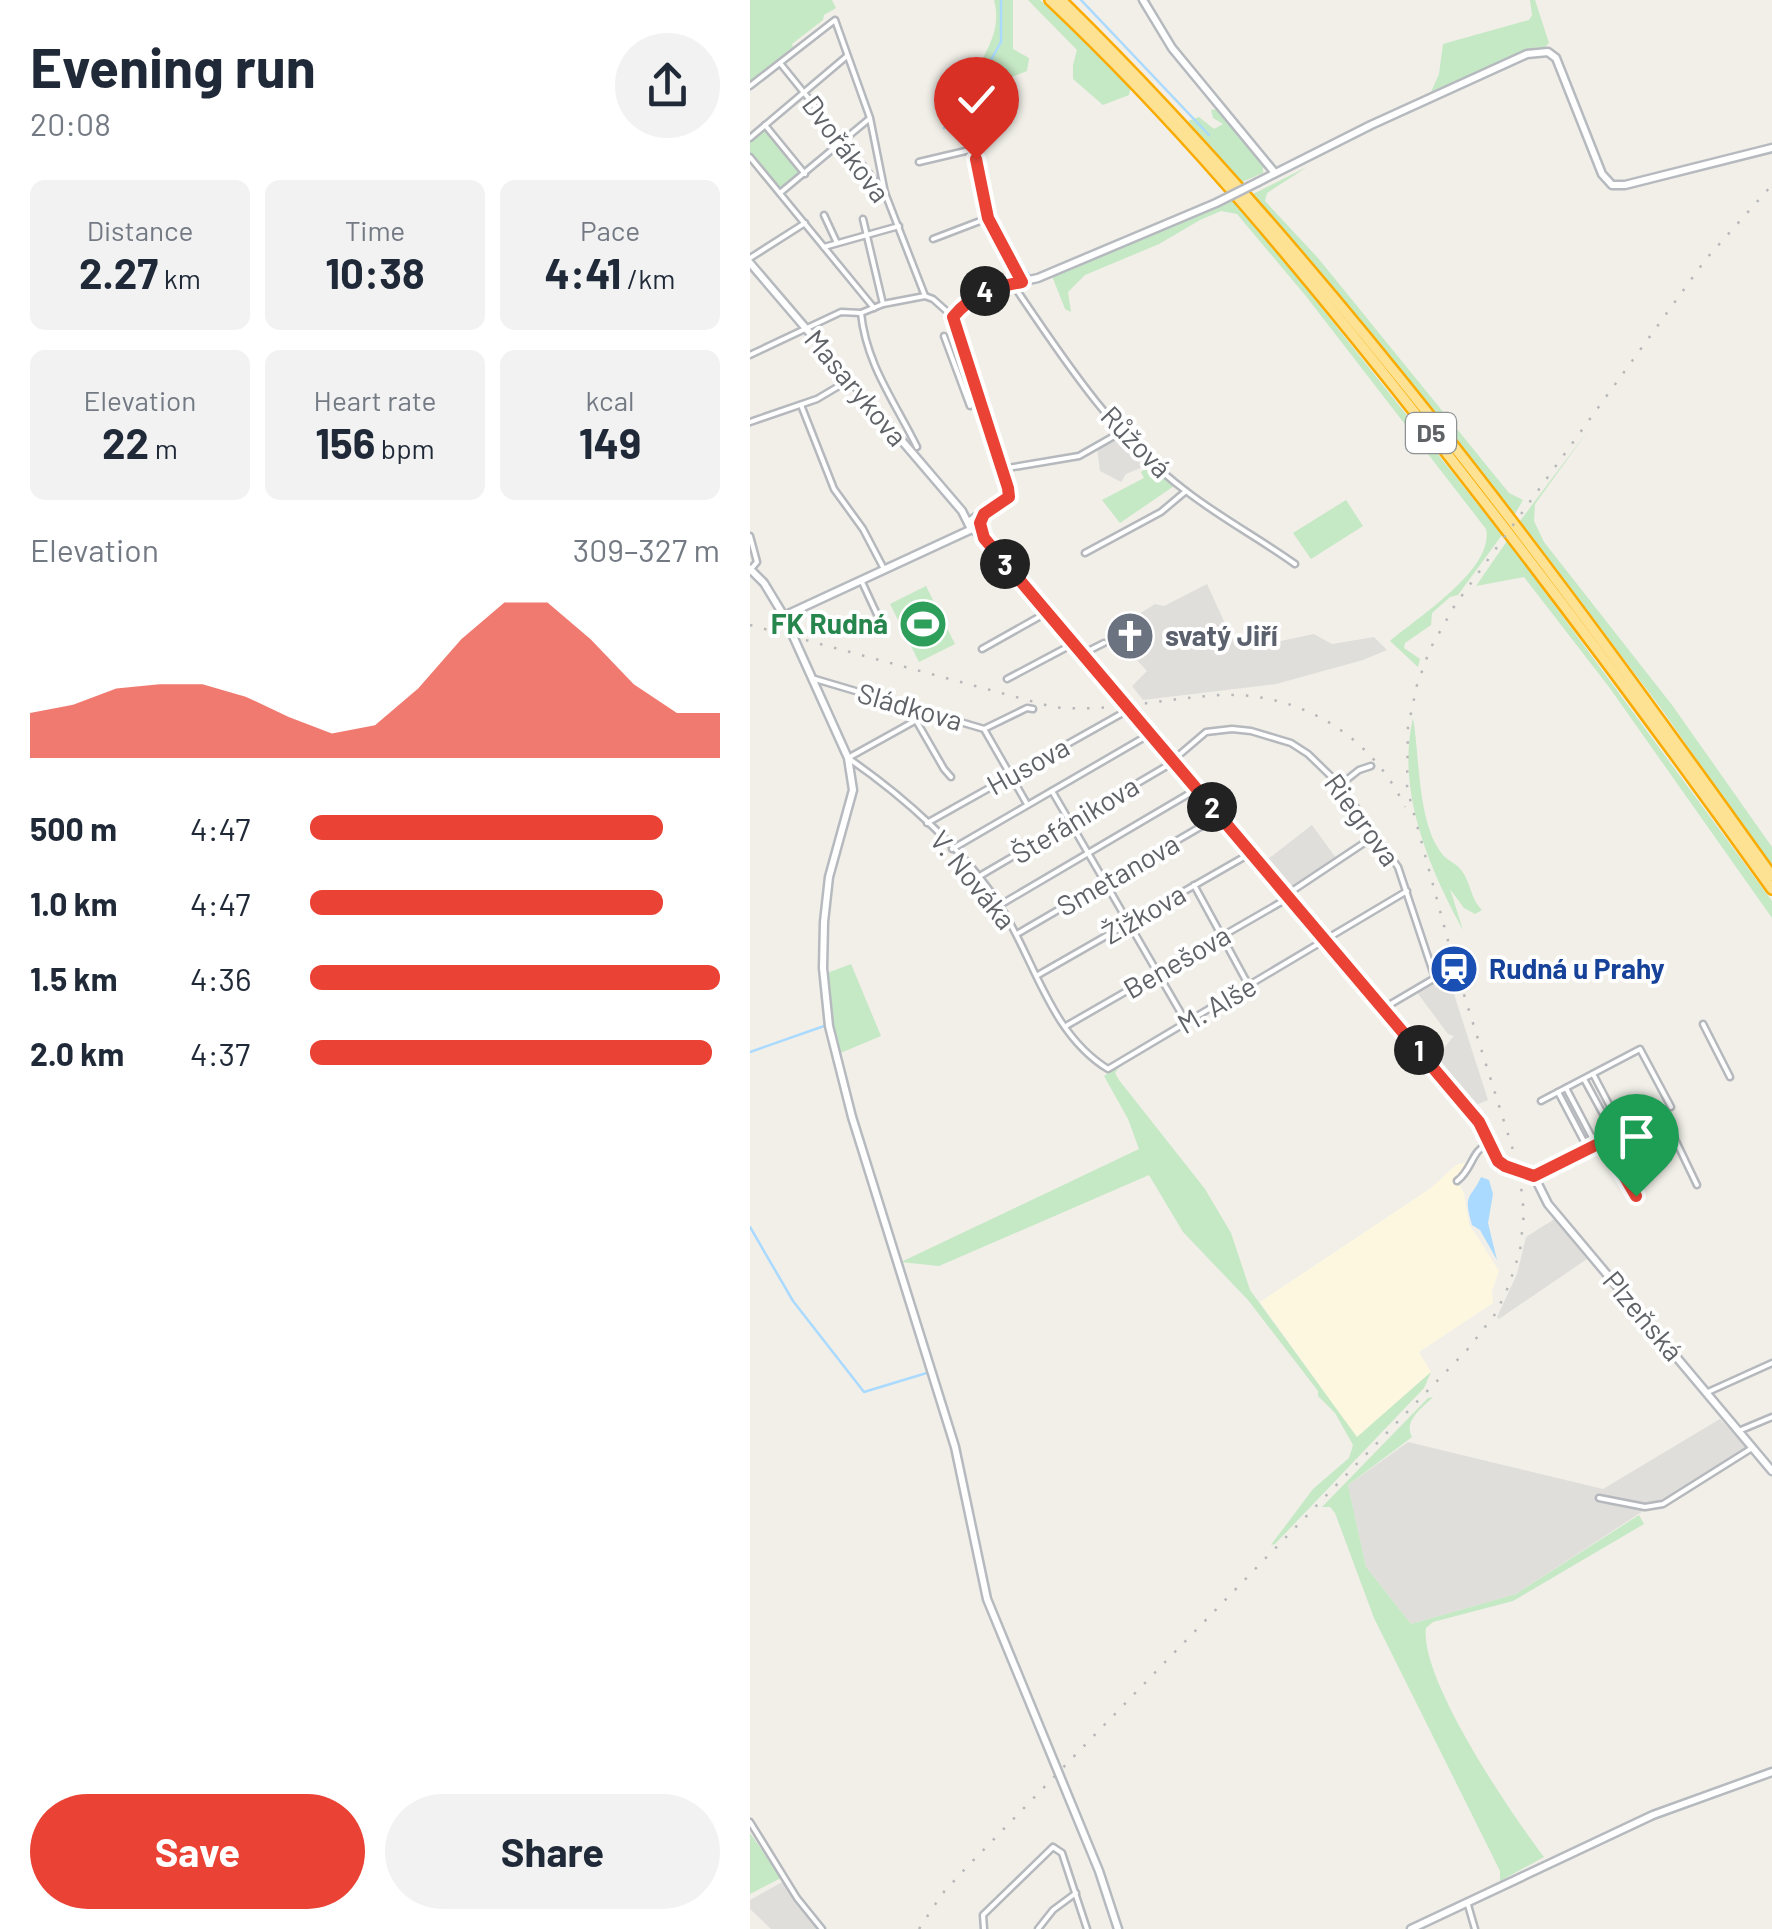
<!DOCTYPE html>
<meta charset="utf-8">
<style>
body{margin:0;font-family:Barlow,sans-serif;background:#f2f2f3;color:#1f2937;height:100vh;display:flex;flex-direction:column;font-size:38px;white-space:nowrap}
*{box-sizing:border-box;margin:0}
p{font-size:32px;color:#747a83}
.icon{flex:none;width:55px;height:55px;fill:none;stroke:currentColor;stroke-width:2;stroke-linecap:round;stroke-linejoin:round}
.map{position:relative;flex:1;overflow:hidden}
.drawer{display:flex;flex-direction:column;background:#fff;width:750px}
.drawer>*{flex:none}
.pin{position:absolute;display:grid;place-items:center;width:85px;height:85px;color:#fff;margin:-102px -42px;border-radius:50% 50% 50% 0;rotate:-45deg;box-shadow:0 0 10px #0007}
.pin .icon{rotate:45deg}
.km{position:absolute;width:50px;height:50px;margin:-25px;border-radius:50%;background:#222;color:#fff;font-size:28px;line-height:50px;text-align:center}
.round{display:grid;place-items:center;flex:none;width:105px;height:105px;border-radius:52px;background:#f2f2f3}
.summary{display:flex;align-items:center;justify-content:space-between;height:170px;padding:0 30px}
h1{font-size:55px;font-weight:700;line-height:75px}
.figures{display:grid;grid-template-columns:repeat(3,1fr);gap:15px;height:170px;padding:10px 30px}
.figures div{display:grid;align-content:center;border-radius:15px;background:#f2f2f3;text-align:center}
.figures b{font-size:42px;font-weight:700}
.figures small{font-size:28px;font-weight:400}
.figures p{font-size:28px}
.chart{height:280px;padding:20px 30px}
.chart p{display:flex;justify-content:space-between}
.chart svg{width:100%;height:180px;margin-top:10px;fill:#ea4335;opacity:.7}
.cta{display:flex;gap:20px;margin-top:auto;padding:20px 30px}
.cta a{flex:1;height:115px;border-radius:60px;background:#ea4335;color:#fff;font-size:40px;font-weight:700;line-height:115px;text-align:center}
.cta a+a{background:#f2f2f3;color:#1f2937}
ul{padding:0 30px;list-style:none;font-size:32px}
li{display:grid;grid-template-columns:160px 120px 1fr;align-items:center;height:75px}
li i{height:25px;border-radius:12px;background:#ea4335}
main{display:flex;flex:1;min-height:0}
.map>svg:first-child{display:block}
.commercial{fill:#fef7e0}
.industrial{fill:#e0deda}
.green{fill:#c5e8c5}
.water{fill:#aadaff}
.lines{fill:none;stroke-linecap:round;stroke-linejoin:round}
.stream{stroke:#aadaff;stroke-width:2.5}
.street-casing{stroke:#b5b8bc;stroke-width:9}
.secondary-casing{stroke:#b6babf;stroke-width:11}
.highway-casing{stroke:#f9ab00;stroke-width:14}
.street{stroke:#fff;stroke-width:4}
.secondary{stroke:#fff;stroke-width:6}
.highway{stroke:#fde293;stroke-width:9}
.rail{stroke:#b6b7b8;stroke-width:2.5;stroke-dasharray:2.5 12;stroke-linecap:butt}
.secondary-bridge-casing{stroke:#b6babf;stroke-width:11;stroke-linecap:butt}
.secondary-bridge{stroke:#fff;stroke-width:6}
.route-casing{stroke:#fff;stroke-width:20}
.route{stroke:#ea4335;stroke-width:12}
.labels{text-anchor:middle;stroke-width:8;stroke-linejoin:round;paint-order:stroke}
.shield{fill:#fff;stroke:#8f9295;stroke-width:2.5}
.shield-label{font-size:25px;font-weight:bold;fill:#5f6368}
.street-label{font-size:28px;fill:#5f6368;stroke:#fff}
.leisure-label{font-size:28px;font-weight:bold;fill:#27864d;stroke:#fff;text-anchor:end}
.worship-label{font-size:28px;font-weight:bold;fill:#5b616d;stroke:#fff;text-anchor:start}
.transit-label{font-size:28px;font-weight:bold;fill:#164399;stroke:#fff;text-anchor:start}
</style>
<main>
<section class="drawer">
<div class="summary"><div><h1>Evening run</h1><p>20:08</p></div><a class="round"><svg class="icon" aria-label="share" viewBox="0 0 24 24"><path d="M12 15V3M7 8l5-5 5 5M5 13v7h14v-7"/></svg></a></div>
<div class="figures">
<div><p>Distance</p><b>2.27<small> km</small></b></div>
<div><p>Time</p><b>10:38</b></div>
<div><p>Pace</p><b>4:41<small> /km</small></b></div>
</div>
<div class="figures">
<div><p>Elevation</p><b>22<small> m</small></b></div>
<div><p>Heart rate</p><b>156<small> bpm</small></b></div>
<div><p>kcal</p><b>149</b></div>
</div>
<div class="chart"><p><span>Elevation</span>309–327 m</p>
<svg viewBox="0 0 160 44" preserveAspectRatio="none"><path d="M0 44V33L10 31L20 27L30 26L40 26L50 29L60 34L70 38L80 36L90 27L100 15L110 6L120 6L130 15L140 26L150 33L160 33V44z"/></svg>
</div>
<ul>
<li><b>500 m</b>4:47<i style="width:86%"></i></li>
<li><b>1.0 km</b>4:47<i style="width:86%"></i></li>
<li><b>1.5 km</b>4:36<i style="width:100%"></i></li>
<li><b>2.0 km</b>4:37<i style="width:98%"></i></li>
</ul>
<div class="cta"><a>Save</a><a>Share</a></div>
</section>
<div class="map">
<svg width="1022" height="1929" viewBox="0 0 1022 1929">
<rect width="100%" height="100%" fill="#f1efe8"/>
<!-- commercial -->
<polygon class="commercial" points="716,1162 712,1173 705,1178 714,1193 719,1224 749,1271 742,1291 743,1303 669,1352 681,1372 607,1438 510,1302 681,1188 706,1165"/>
<!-- industrial -->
<g class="industrial">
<polygon points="371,435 400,464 376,474 371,482 350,471 347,448"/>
<polygon points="457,584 478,630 489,646 507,646 564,634 582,644 624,637 637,650 613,660 526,684 393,700 382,686 397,671 385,658 404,644 386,616 405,604 414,606"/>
<polygon points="562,825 586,858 538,890 514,862"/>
<polygon points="683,983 699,983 703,991 738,1100 721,1107 685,1059 704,1036 698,1034 666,991"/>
<polygon points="806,1218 837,1259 749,1319 747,1317 767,1274 776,1237"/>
<polygon points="970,1419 997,1447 976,1464 907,1502 766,1594 661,1624 616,1567 598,1485 658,1442 853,1489"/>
<polygon points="34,1881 53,1910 69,1929 21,1929 0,1909 0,1900"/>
</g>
<!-- green -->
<g class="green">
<polygon points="0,0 82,0 86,8 74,15 73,20 42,44 43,47 0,81"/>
<path d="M244 0H263V49L279 58 277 71C242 85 236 85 237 126L223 75C237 51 252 29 244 0Z"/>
<polygon points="278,0 290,0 381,85 379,95 353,105 323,79 323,65 327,50"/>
<polygon points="780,0 785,0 799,43 795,47 781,48 681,92 689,74 693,44 779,20 782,15"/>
<polygon points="469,109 513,163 513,173 492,182 438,121 449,117 464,129 473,124 463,118 461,110"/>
<polygon points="15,129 51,172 31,189 0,153 0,142"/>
<polygon points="557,167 517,193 515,201 568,258 759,493 773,500 763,517 648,369 501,195"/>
<path d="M485 199 752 535 708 595 700 597 682 613 681 625 655 643 654 648 670 659 668 667 640 641C665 619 745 569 736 529L555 295 487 214 471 211 450 220 409 244 335 275 318 292 321 312 315 309 302 276Z"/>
<polygon points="840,428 785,504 784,521 794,542 922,705 1022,847 1022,868 913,711 770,521"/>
<polygon points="401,465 424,486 370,523 352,500 394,478 391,472"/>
<polygon points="596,500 613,526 561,559 543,533"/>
<polygon points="757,541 1022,901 1022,918 859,687 774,577 726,586"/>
<polygon points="176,586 205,644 169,662 140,604"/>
<path d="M663 718C670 757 667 824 693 855 698 861 706 863 711 870 721 882 720 898 732 910L725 914 714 908 700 889 713 930C679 868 646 791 663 718Z"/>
<polygon points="101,964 131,1036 88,1054 79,1011 77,973"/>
<polygon points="369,1067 365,1073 369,1080 455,1189 481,1233 500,1290 607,1437 681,1372 674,1388 525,1544 521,1545 563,1489 599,1458 603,1445 585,1413 568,1396 568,1391 498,1300 433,1232 399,1175 189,1266 151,1262 389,1149 378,1119 354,1076"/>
<path d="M683 1397C672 1408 653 1421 662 1437L598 1485 616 1567 661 1624 766 1594 889 1515 894 1524 763 1601 683 1622 676 1628C669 1679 762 1815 794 1857L750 1881V1871L624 1618 585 1513 580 1507H572L678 1398Z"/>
<polygon points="0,1833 31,1878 0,1894"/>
</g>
<!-- water -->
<path class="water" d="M731 1177 739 1180 743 1194 738 1223 747 1260 730 1230 722 1225C713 1192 720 1201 731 1177Z"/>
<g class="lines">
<!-- stream -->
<g class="stream">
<polyline points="251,0 251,42 236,69 231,150 247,230 285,283"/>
<polyline points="331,0 459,135"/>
<polyline points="194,128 235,67"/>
<polyline points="0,1052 77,1025"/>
<polyline points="0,1227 43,1301 114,1392 180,1372"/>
</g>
<!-- street casing -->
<g class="street-casing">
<g id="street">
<polyline points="30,63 135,193 175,296"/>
<polyline points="0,86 85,20 120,118 135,193"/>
<polyline points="15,125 55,174"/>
<polyline points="0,138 97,56"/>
<polyline points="0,157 124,308"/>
<polyline points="169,162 224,149 238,218 272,282"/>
<polyline points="30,193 119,119"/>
<polyline points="74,215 87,243"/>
<polyline points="113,219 133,304"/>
<polyline points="183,239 238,218"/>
<polyline points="74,247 149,226"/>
<polyline points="0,258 55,223"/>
<path d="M264 286C314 360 364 437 436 491 471 518 510 539 545 564"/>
<path d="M111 313C116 364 145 402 167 447"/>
<polyline points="194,336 220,406"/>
<polyline points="0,355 91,312 111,313 133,304 175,296 183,299 201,315"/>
<polyline points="51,405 84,489 113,529 134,569"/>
<polyline points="0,422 67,399 99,380"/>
<polyline points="252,469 329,456 373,431"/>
<polyline points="0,536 7,562 1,569"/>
<polyline points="335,553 411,512 436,491"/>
<polyline points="112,582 131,623"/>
<polyline points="232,649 296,613"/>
<polyline points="332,654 354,643"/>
<polyline points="65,679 234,729 277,804"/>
<polyline points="257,679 323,644"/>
<path d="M179 713 98 758C152 795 218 853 252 909 285 962 301 1034 358 1069L657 891"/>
<polyline points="167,722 194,769 201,777"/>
<polyline points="234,729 277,708 283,709"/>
<polyline points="590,785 609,770 621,766"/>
<polyline points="302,791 435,1020"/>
<polyline points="177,823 378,710"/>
<polyline points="202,849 400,734"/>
<polyline points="228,877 415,767 456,732 482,729 501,731 541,743 558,754 590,785 648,867 685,978 634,1008"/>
<polyline points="444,885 499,986"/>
<polyline points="250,905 447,789"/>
<polyline points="267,934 469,816"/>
<polyline points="288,975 501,853"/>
<polyline points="953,1024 980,1077"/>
<polyline points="316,1026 533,901 539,893 626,835"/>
<polyline points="843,1074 873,1131"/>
<polyline points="834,1079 865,1136"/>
<polyline points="816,1088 846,1145"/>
<polyline points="808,1092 838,1149"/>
<polyline points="791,1101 890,1049 921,1107"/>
<polyline points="855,1141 886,1196"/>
<polyline points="784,1176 912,1112 947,1185"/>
<path d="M707 1181C722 1170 721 1152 738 1143"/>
<polyline points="958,1392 1022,1363"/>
<polyline points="991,1430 1022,1417"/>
<polyline points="849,1498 895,1507 913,1504 1002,1448"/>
<polyline points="0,1822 47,1898 72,1929"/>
<polyline points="718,1905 725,1929"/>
<polyline points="234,1929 233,1915 303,1847 312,1853 337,1929"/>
<polyline points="288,1929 303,1910 326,1893"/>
</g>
</g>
<!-- secondary casing -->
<g class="secondary-casing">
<g id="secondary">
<polyline points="393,0 422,48 525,173"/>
<polyline points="508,182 621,125 777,54 798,52 806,58 852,174 862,185 875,185 1022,148"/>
<polyline points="0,263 212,511 220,527 234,538 674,1056 734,1129 748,1161 755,1166 784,1176 798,1204 1022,1471"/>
<polyline points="218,522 259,497 203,317 224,297 238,289 288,278 466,203"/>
<polyline points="0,569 14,583 34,616 98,758 103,790 79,877 74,922 73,968 79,1026 102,1117 205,1447 237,1599 349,1871 368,1929"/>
<polyline points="34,616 222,529"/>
<polyline points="661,1929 903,1815 1022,1772"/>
</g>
</g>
<!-- highway casing -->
<g class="highway-casing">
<g id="highway">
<path d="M300 0C425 118 536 251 643 385 774 550 900 718 1022 889"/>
<path d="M311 0C579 264 804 571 1022 876"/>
</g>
</g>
<!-- street -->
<use href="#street" class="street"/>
<!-- secondary -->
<use href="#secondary" class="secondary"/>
<!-- highway -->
<use href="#highway" class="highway"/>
<!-- rail -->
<g class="rail">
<path d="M0 625 303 707C359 713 415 698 471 695 550 692 622 736 655 807"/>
<polyline points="169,1929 192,1894 215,1869 717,1350 746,1313 759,1285 770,1251 774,1213 769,1169 704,963 657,788 658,727 667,685 680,649 705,605 956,259 1022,185"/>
</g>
<!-- secondary-bridge casing -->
<g class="secondary-bridge-casing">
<polyline id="secondary-bridge" points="466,203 508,182"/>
</g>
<!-- secondary-bridge -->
<use href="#secondary-bridge" class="secondary-bridge"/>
</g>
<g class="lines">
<!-- route casing -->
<g class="route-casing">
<path id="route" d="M226 159 238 218 272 282C244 287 222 294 203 317L258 488 259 497 234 514 230 523 234 538 729 1122 748 1161 755 1166 784 1176 854 1141 886 1196"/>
</g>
<!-- route -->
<use href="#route" class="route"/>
</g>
<!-- icons -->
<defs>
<g id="stadium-disc" transform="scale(2.5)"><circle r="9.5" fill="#2e9e5b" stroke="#fff"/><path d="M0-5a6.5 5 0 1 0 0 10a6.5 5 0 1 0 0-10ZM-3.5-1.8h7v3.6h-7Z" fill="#fff"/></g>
<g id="church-disc" transform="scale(2.5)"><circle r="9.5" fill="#6b7280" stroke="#fff"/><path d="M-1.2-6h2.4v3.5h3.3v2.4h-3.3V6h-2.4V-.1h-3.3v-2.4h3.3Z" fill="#fff"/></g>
<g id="station-disc" transform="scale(2.5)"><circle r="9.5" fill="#1a4fb4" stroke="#fff"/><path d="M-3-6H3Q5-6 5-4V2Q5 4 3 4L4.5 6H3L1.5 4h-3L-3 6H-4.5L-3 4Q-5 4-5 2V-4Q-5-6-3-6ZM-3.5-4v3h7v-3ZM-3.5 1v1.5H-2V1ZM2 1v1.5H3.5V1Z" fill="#fff"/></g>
</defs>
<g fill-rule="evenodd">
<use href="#stadium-disc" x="173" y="624"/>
<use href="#church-disc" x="380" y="636"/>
<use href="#station-disc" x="704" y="969"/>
</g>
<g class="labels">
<!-- shield labels -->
<rect class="shield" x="656" y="413" width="50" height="40" rx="8"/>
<g class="shield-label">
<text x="681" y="442">D5</text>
</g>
<!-- street labels -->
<g class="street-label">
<text transform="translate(96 149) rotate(53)" y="10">Dvořákova</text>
<text transform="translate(106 388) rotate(50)" y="10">Masarykova</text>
<text transform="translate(386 442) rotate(46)" y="10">Růžová</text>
<text transform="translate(160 707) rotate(16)" y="10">Sládkova</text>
<text transform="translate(278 766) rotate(-29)" y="10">Husova</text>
<text transform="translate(325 820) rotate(-31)" y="10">Štefánikova</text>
<text transform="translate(612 820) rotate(54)" y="10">Riegrova</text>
<text transform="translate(368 875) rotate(-30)" y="10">Smetanova</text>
<text transform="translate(223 880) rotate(51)" y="10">V. Nováka</text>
<text transform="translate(394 914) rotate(-30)" y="10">Žižkova</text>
<text transform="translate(427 962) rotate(-30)" y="10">Benešova</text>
<text transform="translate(467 1005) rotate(-30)" y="10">M. Alše</text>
<text transform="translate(893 1316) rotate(50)" y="10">Plzeňská</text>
</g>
<!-- leisure labels -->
<g class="leisure-label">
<text x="138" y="634">FK Rudná</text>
</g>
<!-- worship labels -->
<g class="worship-label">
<text x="415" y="646">svatý Jiří</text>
</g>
<!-- transit labels -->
<g class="transit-label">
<text x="739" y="979">Rudná u Prahy</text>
</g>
</g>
</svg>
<div class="pin" style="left:886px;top:1196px;background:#1e9e55"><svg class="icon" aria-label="arrive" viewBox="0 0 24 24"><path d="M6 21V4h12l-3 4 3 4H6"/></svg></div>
<div class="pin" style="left:226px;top:159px;background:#d93025"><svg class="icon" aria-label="check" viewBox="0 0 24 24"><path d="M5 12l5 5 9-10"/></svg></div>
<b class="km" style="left:669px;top:1050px">1</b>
<b class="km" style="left:462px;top:807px">2</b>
<b class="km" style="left:255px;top:564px">3</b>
<b class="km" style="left:235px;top:291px">4</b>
</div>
</main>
